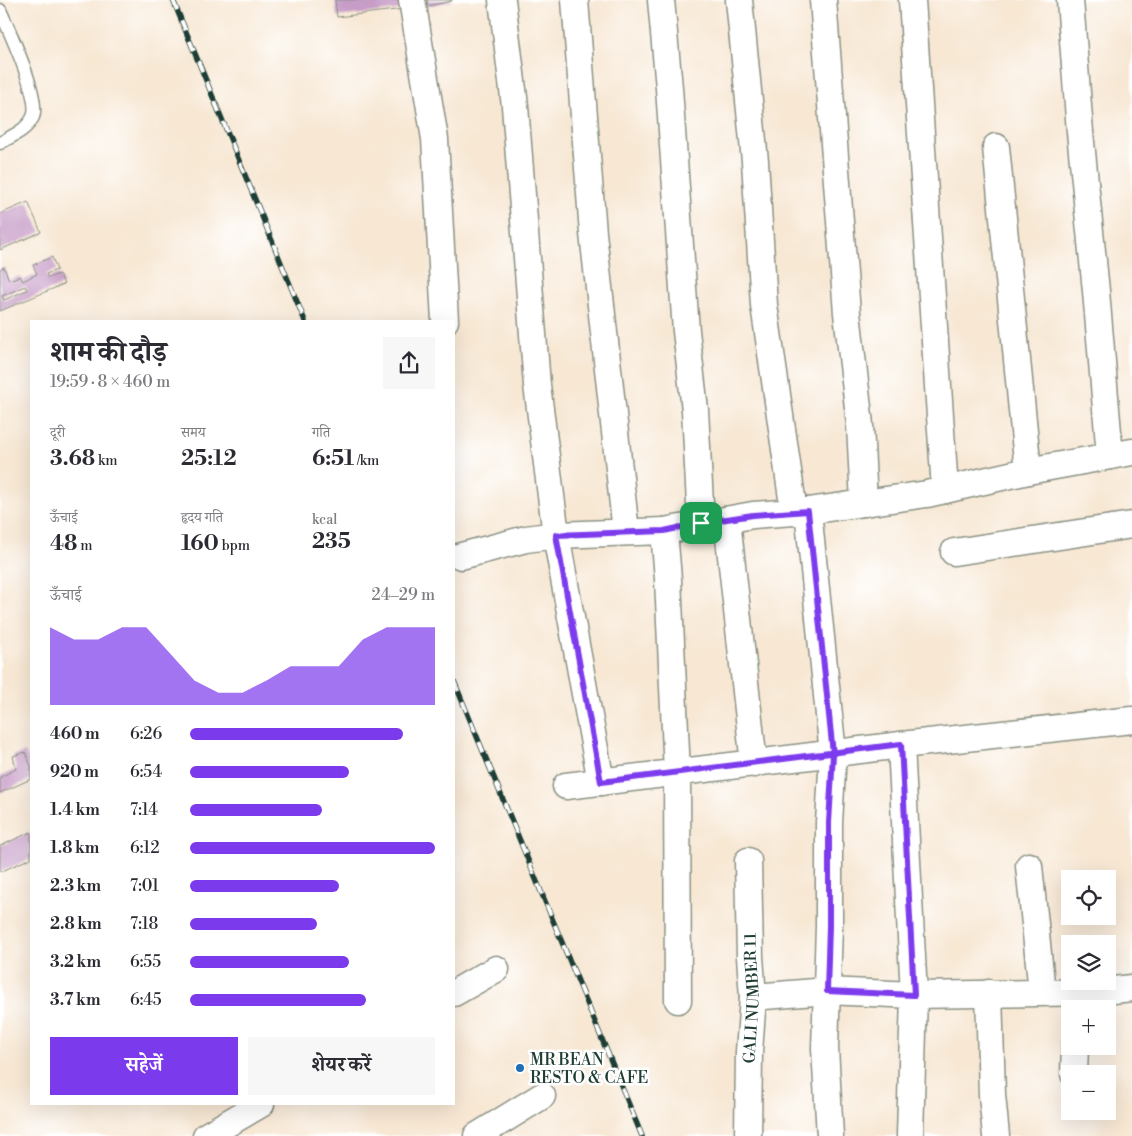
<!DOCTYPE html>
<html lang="hi">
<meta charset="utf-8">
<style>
body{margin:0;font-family:"Libre Bodoni","Noto Serif Devanagari",serif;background:#f7f7f7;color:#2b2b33;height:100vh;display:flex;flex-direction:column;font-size:19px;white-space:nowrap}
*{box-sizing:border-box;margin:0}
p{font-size:16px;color:#7c7c81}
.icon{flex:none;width:28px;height:28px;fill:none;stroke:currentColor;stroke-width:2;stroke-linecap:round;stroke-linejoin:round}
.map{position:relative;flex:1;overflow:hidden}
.panel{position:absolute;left:30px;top:320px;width:425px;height:785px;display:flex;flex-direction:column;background:#fff;border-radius:0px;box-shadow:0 5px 20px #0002}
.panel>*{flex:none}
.buttons{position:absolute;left:1061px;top:870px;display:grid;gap:10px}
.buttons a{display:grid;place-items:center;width:55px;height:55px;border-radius:0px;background:#fff;box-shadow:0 5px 20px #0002;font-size:25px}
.pin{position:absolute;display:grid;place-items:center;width:42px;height:42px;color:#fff;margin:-21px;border-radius:10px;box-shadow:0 2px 8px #0006}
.round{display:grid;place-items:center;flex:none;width:52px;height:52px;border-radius:0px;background:#f7f7f7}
.summary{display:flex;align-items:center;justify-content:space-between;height:85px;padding:0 20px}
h1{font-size:28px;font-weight:700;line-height:38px}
.stats{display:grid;grid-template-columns:repeat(3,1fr);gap:8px;height:85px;padding:5px 20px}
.stats div{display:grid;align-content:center}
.stats b{font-size:21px;font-weight:700}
.stats small{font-size:14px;font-weight:400}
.stats p{font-size:14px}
.chart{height:140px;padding:10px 20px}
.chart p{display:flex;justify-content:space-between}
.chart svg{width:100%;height:90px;margin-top:5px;fill:#7c3aed;opacity:.7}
.primary-button{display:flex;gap:10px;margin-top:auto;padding:10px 20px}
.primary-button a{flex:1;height:58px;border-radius:0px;background:#7c3aed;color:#fff;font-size:20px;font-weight:700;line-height:58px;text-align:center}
.primary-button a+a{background:#f7f7f7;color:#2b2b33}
ul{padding:0 20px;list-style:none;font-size:16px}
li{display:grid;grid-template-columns:80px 60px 1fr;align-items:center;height:38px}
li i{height:12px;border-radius:6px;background:#7c3aed}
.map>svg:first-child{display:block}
.building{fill:#c79dc8;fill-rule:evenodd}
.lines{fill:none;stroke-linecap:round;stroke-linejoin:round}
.lane-casing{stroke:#8b9284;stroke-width:15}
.street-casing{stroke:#8b9284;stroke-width:29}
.lane{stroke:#fff;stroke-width:12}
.street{stroke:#fff;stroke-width:26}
.rail-casing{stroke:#1f3d34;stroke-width:5.5}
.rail{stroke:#fff;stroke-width:4;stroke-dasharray:11;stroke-linecap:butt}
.route-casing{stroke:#fff;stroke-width:10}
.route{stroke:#7c3aed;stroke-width:6}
.poi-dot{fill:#1f6fb2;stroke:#fff;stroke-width:2}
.labels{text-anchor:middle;stroke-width:5;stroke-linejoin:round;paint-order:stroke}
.street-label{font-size:16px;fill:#1f3d34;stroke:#fff}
.poi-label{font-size:16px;fill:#1f3d34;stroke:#fff;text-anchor:start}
</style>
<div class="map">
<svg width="1132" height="1136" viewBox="0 0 1132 1136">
<rect width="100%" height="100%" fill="#fff"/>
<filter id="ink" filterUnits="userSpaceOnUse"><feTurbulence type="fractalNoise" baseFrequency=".02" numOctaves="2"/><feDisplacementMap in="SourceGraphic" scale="10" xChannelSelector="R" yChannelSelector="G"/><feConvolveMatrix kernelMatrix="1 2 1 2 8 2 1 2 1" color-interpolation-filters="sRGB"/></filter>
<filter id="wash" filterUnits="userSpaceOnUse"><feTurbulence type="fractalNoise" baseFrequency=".0096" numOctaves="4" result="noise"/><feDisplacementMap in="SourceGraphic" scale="20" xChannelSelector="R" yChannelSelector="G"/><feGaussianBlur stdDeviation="1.12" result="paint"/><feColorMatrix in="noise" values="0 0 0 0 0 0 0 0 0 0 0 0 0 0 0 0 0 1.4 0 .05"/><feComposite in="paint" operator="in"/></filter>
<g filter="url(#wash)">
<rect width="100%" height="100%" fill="#f7e7d3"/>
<g id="blocks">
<!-- building -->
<g class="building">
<polygon points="335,0 403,0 404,9 337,17"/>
<polygon points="427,0 452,0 452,1 428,6"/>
<polygon points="28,202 41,232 0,250 0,214"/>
<path d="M52 257 57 270 46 274 48 278 59 274 64 284 0 311V269L4 267 9 280 20 276 23 281 37 274 33 265ZM25 286 27 290 4 300 2 296Z"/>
<polygon points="25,752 31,766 31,779 0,793 0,777 16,769 13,756"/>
<polygon points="31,832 31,858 0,872 0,846"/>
</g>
</g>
</g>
<g filter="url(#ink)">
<use href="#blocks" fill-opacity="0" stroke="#8b9284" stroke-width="1"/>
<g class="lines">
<!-- lane casing -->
<g class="lane-casing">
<path id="lane" d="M0 10C9 30 41 99 33 117 27 130 12 136 0 143"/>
</g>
<!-- street casing -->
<g class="street-casing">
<g id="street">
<polyline points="412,0 435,139 445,321"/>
<polyline points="502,0 515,106 537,385 556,535 601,782"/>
<polyline points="575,0 593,233 626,532"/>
<polyline points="661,0 669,88 686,331 695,410 701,523"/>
<polyline points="739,0 755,161 764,305 794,512"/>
<polyline points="823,0 847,313 860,425 864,503"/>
<polyline points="912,0 945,490"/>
<polyline points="1070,0 1080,132 1096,291 1110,456"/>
<polyline points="996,147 1028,471"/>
<polyline points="808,511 833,754 829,823 829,926 825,1048 830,1136"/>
<polyline points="727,520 754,764"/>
<polyline points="664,531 668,579 677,773 678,1000"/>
<polyline points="954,552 1132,525"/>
<polyline points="461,556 526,539 556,535 664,531 753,515 808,511 927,494 1028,471 1132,452"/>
<polyline points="901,745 914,995 910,1136"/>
<polyline points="566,786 901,745 1132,720"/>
<polyline points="1029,866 1042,992"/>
<polyline points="454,993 496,969"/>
<polyline points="989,993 992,1095 996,1136"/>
<polyline points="753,997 827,991 914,995 1094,992 1132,988"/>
<polyline points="1074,1074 1075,1046"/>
<polyline points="206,1136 261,1104"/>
<polyline points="477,1136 542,1096"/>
<path id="s1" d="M748 1136 749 1052 753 997 750 957 748 861"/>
</g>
</g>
<!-- lane -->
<use href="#lane" class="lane"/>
<!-- street -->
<use href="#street" class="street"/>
<!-- rail casing -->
<g class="rail-casing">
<g id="rail">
<polyline points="173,0 305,321"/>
<polyline points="454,681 642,1136"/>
</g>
</g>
<!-- rail -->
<use href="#rail" class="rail"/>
</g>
</g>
<g class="lines" filter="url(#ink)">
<!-- route casing -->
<g class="route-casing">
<polyline id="route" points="701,523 664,531 556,535 601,782 901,744 914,995 827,991 829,926 829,823 833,754 808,511 753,515 701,523"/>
</g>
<!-- route -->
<use href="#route" class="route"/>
</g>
<!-- markers -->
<circle class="poi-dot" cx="520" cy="1068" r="5"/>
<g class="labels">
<!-- street labels -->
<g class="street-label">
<text dy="6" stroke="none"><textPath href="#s1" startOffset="138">GALI NUMBER 11</textPath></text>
</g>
<!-- poi labels -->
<g class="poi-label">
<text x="530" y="1065">MR BEAN<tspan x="530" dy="18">RESTO &amp; CAFE</tspan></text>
</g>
</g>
</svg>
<div class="buttons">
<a><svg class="icon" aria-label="locate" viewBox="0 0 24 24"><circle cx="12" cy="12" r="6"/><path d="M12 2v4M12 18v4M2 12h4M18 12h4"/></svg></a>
<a><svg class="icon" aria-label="layers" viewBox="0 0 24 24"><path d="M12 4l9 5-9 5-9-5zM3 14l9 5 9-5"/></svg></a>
<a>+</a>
<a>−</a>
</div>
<div class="pin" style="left:701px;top:523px;background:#1e9e55"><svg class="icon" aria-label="arrive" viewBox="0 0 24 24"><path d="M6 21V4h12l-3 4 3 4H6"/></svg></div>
<section class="panel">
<div class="summary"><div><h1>शाम की दौड़</h1><p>19:59 · 8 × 460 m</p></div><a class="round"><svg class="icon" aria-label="share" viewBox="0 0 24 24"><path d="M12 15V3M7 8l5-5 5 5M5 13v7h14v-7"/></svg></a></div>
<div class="stats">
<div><p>दूरी</p><b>3.68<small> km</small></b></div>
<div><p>समय</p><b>25:12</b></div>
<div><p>गति</p><b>6:51<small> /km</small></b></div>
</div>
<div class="stats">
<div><p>ऊँचाई</p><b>48<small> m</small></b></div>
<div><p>हृदय गति</p><b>160<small> bpm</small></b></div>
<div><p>kcal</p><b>235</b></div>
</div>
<div class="chart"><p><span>ऊँचाई</span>24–29 m</p>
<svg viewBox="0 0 160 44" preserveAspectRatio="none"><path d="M0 44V6L10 12L20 12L30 6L40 6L50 19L60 32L70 38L80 38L90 32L100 25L110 25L120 25L130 12L140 6L150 6L160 6V44z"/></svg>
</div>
<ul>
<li><b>460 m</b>6:26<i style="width:87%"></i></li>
<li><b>920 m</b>6:54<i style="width:65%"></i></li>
<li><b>1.4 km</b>7:14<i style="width:54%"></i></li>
<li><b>1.8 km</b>6:12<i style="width:100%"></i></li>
<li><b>2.3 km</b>7:01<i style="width:61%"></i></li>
<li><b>2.8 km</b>7:18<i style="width:52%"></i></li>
<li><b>3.2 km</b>6:55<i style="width:65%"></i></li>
<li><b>3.7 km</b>6:45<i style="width:72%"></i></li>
</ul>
<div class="primary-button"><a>सहेजें</a><a>शेयर करें</a></div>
</section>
</div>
